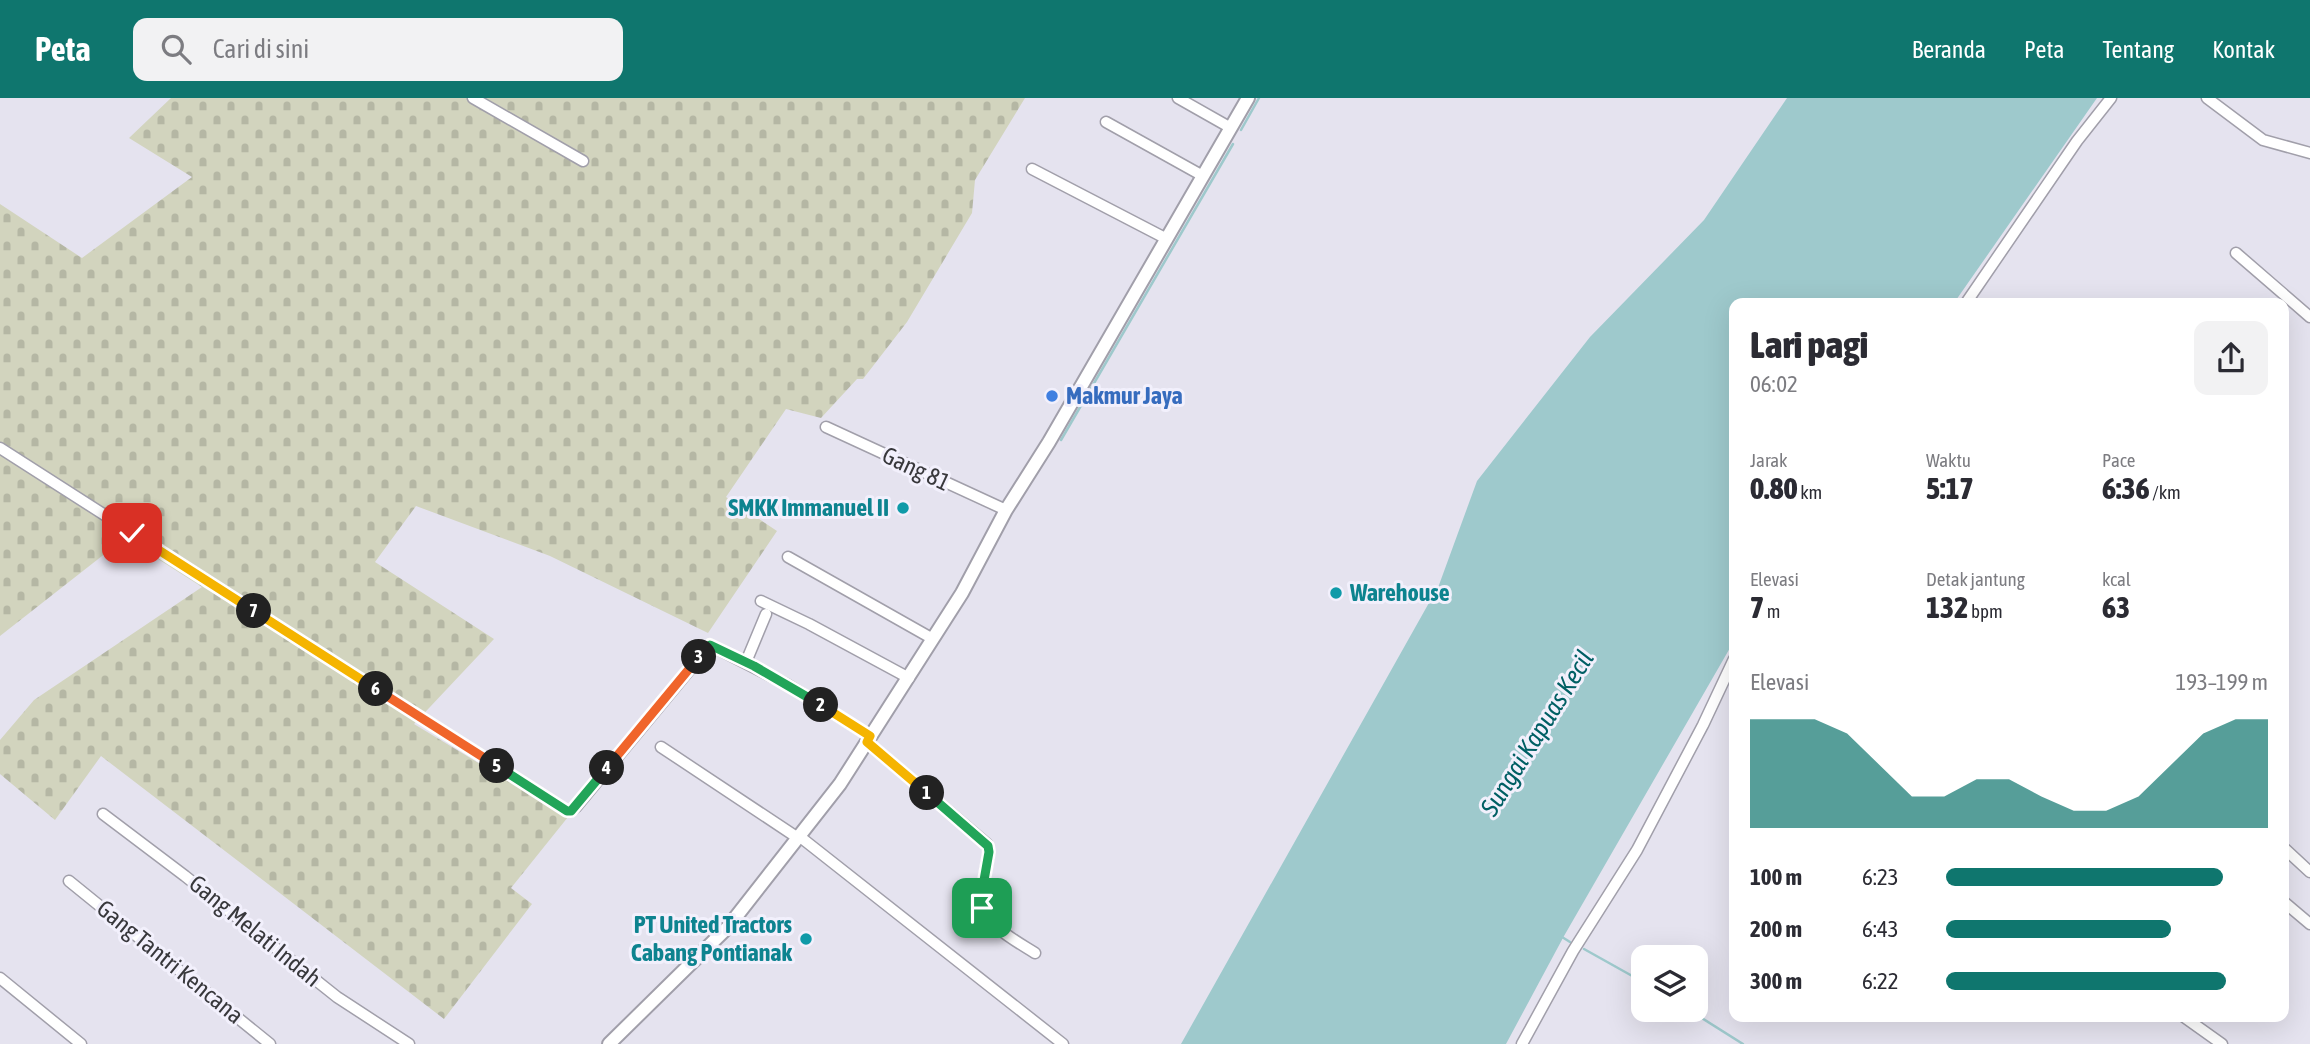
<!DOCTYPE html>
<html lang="id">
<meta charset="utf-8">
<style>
body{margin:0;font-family:"Asap Condensed",sans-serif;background:#f2f2f3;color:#2b2b33;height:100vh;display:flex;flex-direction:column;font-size:26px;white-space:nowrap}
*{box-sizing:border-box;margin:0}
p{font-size:23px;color:#7c7c81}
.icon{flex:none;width:38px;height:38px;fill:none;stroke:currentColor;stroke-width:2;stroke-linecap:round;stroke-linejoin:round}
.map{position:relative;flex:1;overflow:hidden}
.side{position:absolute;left:1729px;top:200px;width:560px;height:724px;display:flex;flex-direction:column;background:#fff;border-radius:14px;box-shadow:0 7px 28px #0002}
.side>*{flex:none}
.controls{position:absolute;left:1631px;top:847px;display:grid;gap:14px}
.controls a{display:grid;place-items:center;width:77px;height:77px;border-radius:14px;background:#fff;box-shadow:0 7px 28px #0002;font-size:35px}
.pin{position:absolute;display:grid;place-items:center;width:60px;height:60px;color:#fff;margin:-30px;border-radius:14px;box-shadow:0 4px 10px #0006}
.km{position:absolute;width:35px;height:35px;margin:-18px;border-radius:50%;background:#222;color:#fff;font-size:19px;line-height:35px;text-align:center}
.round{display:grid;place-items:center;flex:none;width:74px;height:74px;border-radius:14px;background:#f2f2f3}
.headline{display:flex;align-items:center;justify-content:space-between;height:119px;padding:0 21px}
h1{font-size:38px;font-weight:800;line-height:52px}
.metrics{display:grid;grid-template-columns:repeat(3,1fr);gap:10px;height:119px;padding:7px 21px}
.metrics div{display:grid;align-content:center}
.metrics b{font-size:30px;font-weight:800}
.metrics small{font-size:19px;font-weight:400}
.metrics p{font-size:19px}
.chart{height:196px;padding:14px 21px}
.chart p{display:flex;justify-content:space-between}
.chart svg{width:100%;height:126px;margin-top:7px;fill:#0f766e;opacity:.7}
ul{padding:0 21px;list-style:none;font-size:23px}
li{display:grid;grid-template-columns:112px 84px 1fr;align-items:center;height:52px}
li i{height:18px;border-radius:9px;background:#0f766e}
header{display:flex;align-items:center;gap:42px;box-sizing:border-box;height:98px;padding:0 35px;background:#0f766e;color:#fff}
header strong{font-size:33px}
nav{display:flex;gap:38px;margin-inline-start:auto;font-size:24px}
.search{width:490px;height:63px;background:#f2f2f3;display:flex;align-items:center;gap:18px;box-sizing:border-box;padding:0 24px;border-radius:14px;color:#7c7c81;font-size:26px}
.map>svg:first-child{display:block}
.cemetery{fill:url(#cemetery-stones)}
.water{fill:#9ec9cc}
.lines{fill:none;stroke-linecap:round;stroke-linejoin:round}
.stream{stroke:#9ec9cc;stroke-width:2.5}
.minor-casing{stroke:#a19faa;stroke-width:13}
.major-casing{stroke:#a19faa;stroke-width:16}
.minor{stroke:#fff;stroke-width:10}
.major{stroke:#fff;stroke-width:12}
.split-1-casing{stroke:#fff;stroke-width:14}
.split-2-casing{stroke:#fff;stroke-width:14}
.split-3-casing{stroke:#fff;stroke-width:14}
.split-4-casing{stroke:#fff;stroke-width:14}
.split-5-casing{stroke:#fff;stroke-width:14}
.split-6-casing{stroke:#fff;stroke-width:14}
.split-7-casing{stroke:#fff;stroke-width:14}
.split-8-casing{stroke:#fff;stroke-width:14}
.split-1{stroke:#22a559;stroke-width:9}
.split-2{stroke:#f5b400;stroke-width:9}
.split-3{stroke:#22a559;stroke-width:9}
.split-4{stroke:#f0652b;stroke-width:9}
.split-5{stroke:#22a559;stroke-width:9}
.split-6{stroke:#f0652b;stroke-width:9}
.split-7{stroke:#f5b400;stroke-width:9}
.split-8{stroke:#f5b400;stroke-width:9}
.shop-dot{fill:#3f7fe0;stroke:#f2f0fc;stroke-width:2.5}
.culture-dot{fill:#0f9aa8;stroke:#f2f0fc;stroke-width:2.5}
.labels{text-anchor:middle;stroke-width:6;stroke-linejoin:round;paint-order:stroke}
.shop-label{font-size:24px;font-weight:bold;fill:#366cbe;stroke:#f2f0fc;text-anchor:start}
.street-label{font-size:24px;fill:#38383c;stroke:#f2f0fc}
.culture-label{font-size:24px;font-weight:bold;fill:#0d838f;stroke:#f2f0fc;text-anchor:end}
.water-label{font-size:26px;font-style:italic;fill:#005f64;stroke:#f2f0fc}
</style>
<header>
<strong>Peta</strong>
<div class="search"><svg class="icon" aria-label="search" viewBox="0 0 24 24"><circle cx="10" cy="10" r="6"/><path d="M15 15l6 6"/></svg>Cari di sini</div>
<nav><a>Beranda</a><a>Peta</a><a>Tentang</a><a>Kontak</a></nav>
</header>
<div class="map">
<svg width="2310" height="946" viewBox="0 0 2310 946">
<defs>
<pattern id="cemetery-stones" width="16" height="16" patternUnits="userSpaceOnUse" patternTransform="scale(1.75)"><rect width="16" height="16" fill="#d2d4be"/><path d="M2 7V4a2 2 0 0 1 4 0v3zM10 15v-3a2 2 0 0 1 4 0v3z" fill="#b5b7a4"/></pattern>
</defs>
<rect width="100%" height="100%" fill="#e5e3ef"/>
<!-- cemetery -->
<polygon class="cemetery" points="171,0 1025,0 975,82 972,115 907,224 863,281 857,281 821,320 786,311 726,399 777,433 708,535 550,458 416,408 375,464 494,541 414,626 568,719 511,790 532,806 444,921 101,658 55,722 0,676 0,642 34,602 202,489 125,440 0,538 0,106 82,160 192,79 129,40"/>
<!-- water -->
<polygon class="water" points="1787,0 2097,0 1954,205 1734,205 1734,543 1564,838 1506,946 1181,946 1439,487 1477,383 1590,239 1704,122"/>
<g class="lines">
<!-- stream -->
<g class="stream">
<polyline points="1241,32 1259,0"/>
<polyline points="1061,342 1233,46"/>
<polyline points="1562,839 1570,844"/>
<polyline points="1584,851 1643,884"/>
<polyline points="1689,912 1743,946"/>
</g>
<!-- minor casing -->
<g class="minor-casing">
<g id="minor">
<polyline points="473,0 583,63"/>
<polyline points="1178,0 1231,30"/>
<polyline points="2207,0 2263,42 2310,55"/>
<polyline points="1106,24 1203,78"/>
<polyline points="1032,71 1167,141"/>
<polyline points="2236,155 2310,219"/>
<polyline points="1966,205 2077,43 2111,0"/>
<polyline points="826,329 1006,412"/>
<polyline points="0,350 567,713 571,713 576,709 710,547 788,587 870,638"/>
<polyline points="788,459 933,541"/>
<polyline points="761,503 809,526 909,580"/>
<polyline points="746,564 766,516"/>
<path d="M867 644 987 746 989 754 980 805C987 828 1016 843 1035 855"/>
<polyline points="661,649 798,740"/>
<polyline points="103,716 185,778 337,899 409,946"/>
<polyline points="799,738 1063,946"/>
<polyline points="2284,750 2310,774"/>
<polyline points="69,783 270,946"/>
<polyline points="2284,804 2310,826"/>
<polyline points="0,880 81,946"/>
<polyline points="2184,919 2222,946"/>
<polyline points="1522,946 1573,853 1637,752 1703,627 1734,561"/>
</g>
</g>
<!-- major casing -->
<g class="major-casing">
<polyline id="major" points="609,946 728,829 840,686 962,495 1006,412 1049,344 1248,0"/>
</g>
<!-- minor -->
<use href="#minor" class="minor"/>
<!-- major -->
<use href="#major" class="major"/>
</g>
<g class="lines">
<!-- split-1 casing -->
<g class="split-1-casing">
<polyline id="split-1" points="927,695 988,748 989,754 980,805 982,810"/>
</g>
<!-- split-2 casing -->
<g class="split-2-casing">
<polyline id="split-2" points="821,607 870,638 867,644 927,695"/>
</g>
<!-- split-3 casing -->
<g class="split-3-casing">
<polyline id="split-3" points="699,559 710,547 754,568 821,607"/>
</g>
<!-- split-4 casing -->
<g class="split-4-casing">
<polyline id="split-4" points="607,670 699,559"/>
</g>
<!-- split-5 casing -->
<g class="split-5-casing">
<polyline id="split-5" points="497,668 567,713 571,713 607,670"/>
</g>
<!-- split-6 casing -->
<g class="split-6-casing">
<polyline id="split-6" points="376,591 497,668"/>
</g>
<!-- split-7 casing -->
<g class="split-7-casing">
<polyline id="split-7" points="254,513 376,591"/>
</g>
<!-- split-8 casing -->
<g class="split-8-casing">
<polyline id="split-8" points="132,435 254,513"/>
</g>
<!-- split-1 -->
<use href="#split-1" class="split-1"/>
<!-- split-2 -->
<use href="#split-2" class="split-2"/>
<!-- split-3 -->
<use href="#split-3" class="split-3"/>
<!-- split-4 -->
<use href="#split-4" class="split-4"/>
<!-- split-5 -->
<use href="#split-5" class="split-5"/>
<!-- split-6 -->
<use href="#split-6" class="split-6"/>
<!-- split-7 -->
<use href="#split-7" class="split-7"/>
<!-- split-8 -->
<use href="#split-8" class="split-8"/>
</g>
<!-- markers -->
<circle class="shop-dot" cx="1052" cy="298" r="7"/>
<g class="culture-dot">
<circle cx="903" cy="410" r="7"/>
<circle cx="1336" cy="495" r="7"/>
<circle cx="806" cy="841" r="7"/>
</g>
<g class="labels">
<!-- shop labels -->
<g class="shop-label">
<text x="1066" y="306">Makmur Jaya</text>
</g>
<!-- street labels -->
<g class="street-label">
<text transform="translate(916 371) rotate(25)" y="8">Gang 81</text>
<text transform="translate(255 833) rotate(39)" y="8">Gang Melati Indah</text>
<text transform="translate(170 864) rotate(39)" y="8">Gang Tantri Kencana</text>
</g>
<!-- culture labels -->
<g class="culture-label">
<text x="889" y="418">SMKK Immanuel II</text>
<text x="1350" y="503" text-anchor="start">Warehouse</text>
<text x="792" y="835">PT United Tractors<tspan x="792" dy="28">Cabang Pontianak</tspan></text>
</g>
<!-- water labels -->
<g class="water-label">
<text transform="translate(1537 635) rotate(-58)" y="9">Sungai Kapuas Kecil</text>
</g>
</g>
</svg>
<div class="controls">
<a><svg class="icon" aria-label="layers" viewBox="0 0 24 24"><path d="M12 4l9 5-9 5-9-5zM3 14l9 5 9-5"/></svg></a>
</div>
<div class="pin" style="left:982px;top:810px;background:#1e9e55"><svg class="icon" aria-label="arrive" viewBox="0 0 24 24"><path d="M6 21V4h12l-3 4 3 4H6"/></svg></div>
<div class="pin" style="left:132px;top:435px;background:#d93025"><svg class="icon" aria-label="check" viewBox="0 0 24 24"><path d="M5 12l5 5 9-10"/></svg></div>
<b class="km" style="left:927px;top:695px">1</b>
<b class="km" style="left:821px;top:607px">2</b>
<b class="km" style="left:699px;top:559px">3</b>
<b class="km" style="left:607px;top:670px">4</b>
<b class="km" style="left:497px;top:668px">5</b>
<b class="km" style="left:376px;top:591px">6</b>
<b class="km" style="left:254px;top:513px">7</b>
<section class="side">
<div class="headline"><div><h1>Lari pagi</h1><p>06:02</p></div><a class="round"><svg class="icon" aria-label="share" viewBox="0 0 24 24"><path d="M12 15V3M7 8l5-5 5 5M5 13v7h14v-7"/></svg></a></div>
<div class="metrics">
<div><p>Jarak</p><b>0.80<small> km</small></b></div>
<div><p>Waktu</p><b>5:17</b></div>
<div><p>Pace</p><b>6:36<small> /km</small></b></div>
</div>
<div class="metrics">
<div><p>Elevasi</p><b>7<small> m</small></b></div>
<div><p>Detak jantung</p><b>132<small> bpm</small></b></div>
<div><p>kcal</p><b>63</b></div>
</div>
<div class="chart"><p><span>Elevasi</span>193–199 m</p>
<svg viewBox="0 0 160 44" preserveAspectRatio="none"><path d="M0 44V6L10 6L20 6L30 11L40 22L50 33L60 33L70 27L80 27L90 33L100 38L110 38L120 33L130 22L140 11L150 6L160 6V44z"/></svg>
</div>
<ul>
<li><b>100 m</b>6:23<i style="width:86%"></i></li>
<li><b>200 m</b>6:43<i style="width:70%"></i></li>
<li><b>300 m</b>6:22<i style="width:87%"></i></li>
</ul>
</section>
</div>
